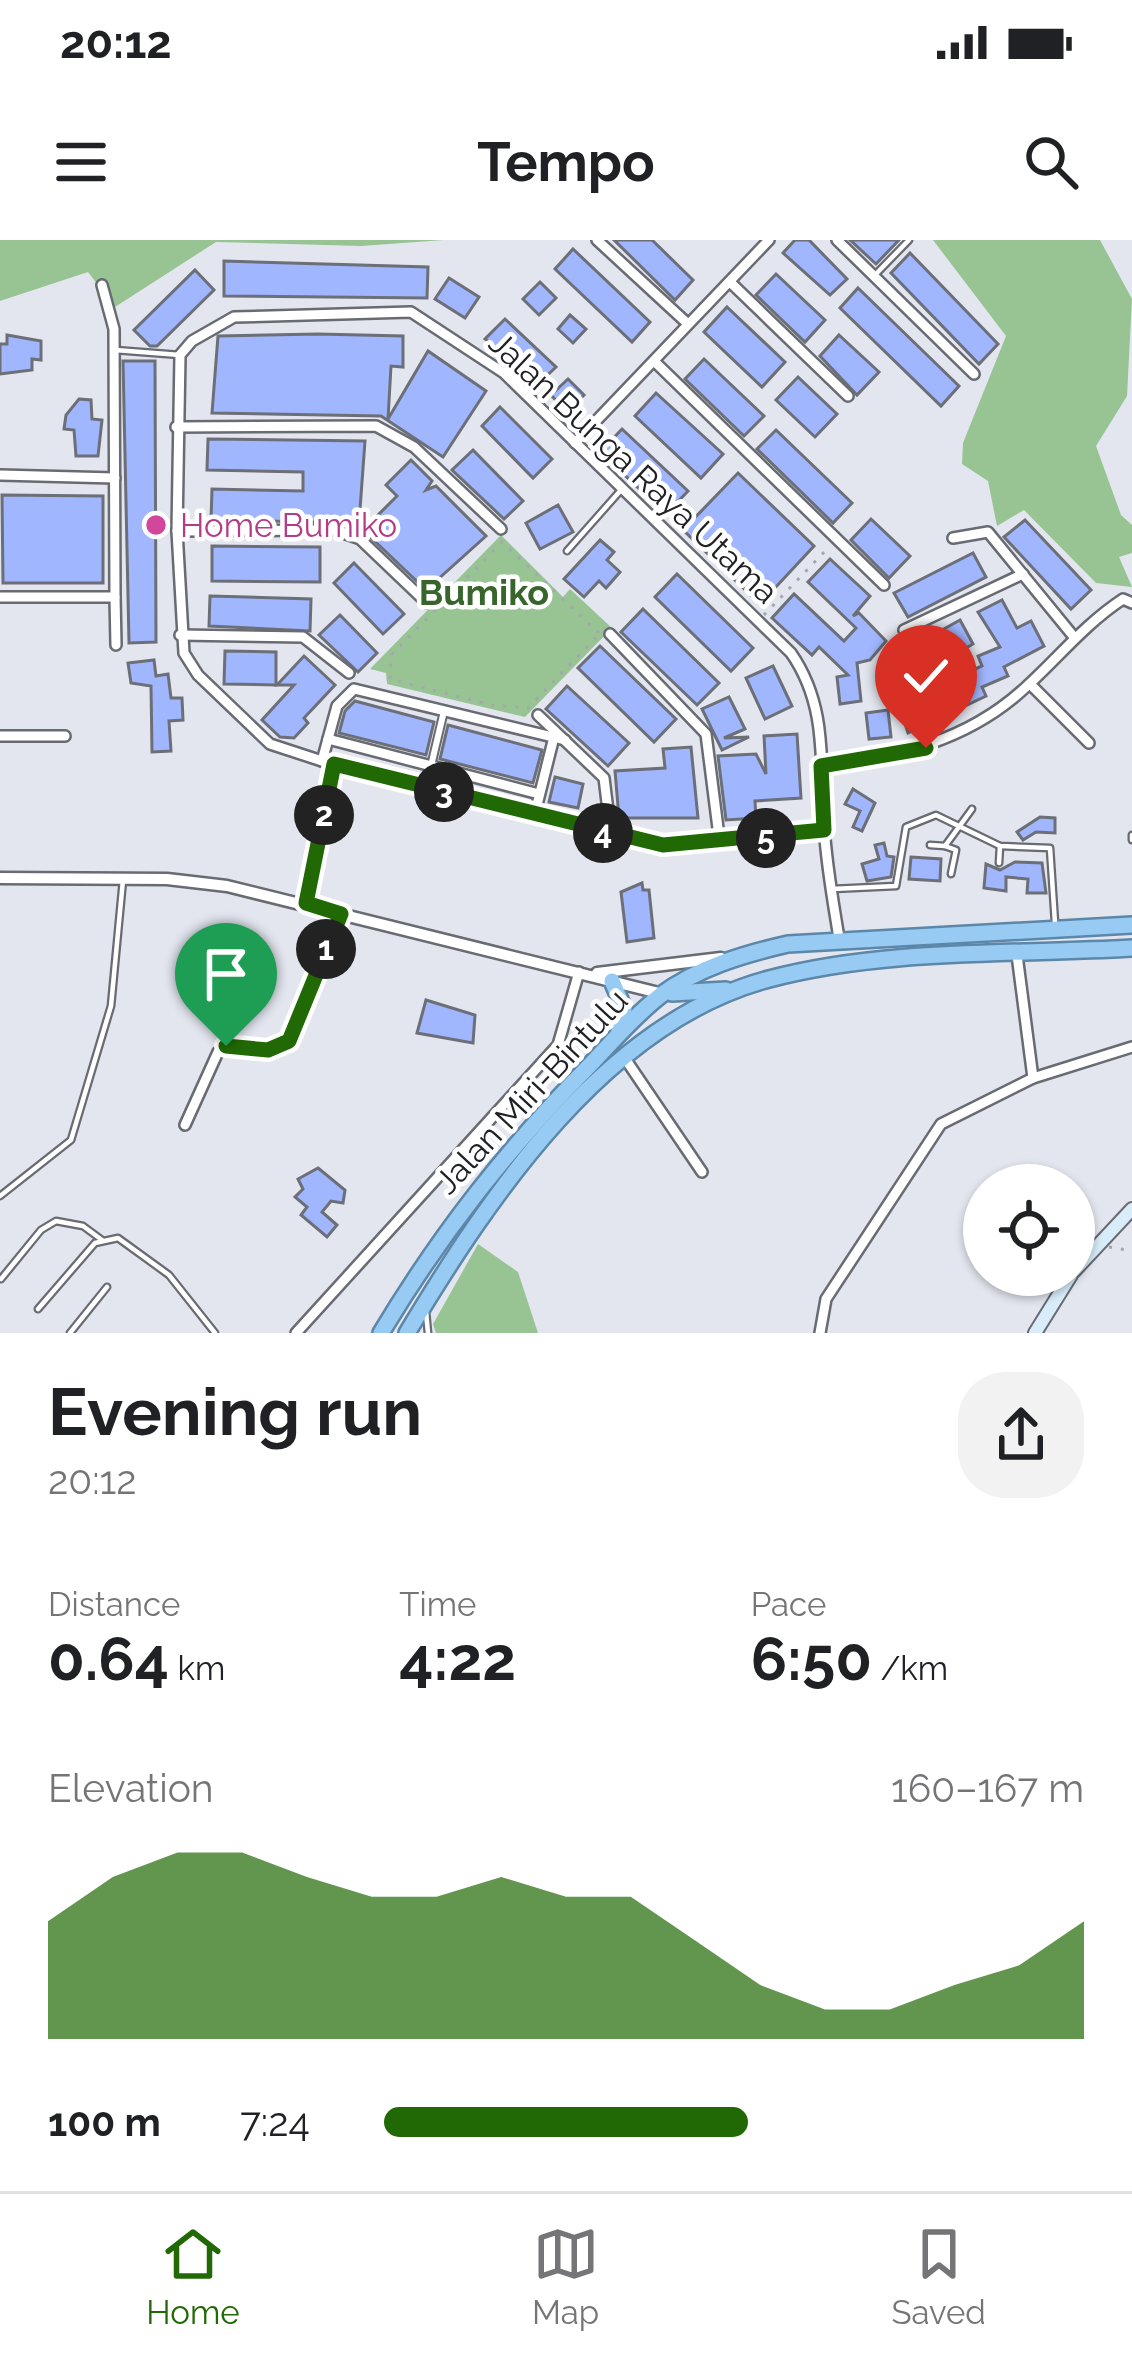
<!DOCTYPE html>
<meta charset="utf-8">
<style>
body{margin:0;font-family:Raleway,sans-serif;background:#f2f2f2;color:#202124;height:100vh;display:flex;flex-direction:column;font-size:45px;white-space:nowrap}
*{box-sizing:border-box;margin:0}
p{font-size:39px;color:#757577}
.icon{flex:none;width:66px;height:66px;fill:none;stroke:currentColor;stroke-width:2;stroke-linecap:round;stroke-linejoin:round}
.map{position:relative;height:1093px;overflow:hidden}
.side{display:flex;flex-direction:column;background:#fff;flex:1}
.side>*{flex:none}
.fabs{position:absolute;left:963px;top:924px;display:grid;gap:24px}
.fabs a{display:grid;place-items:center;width:132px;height:132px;border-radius:50%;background:#fff;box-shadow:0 3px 9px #0004;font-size:60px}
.pin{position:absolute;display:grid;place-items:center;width:102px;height:102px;color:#fff;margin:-123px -51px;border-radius:50% 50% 50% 0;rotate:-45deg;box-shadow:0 0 12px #0007}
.pin .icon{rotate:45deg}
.km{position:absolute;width:60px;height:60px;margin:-30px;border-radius:50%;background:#222;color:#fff;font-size:33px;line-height:60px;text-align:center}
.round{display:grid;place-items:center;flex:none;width:126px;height:126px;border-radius:48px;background:#f2f2f2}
.overview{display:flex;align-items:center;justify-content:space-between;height:204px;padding:0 48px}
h1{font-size:66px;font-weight:700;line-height:90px}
.figures{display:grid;grid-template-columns:repeat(3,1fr);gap:18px;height:204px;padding:12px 48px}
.figures div{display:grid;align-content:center}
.figures b{font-size:60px;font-weight:700}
.figures small{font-size:33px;font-weight:400}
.figures p{font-size:33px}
.chart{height:336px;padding:24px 48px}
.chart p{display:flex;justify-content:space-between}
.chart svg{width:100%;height:216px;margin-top:12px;fill:#216904;opacity:.7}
ul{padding:0 48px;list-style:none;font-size:39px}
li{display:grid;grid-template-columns:192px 144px 1fr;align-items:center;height:90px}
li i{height:30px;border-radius:15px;background:#216904}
.status{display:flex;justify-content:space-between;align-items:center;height:84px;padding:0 60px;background:#fff;direction:ltr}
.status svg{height:33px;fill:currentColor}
header{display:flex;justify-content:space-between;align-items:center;height:156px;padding:0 48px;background:#fff;font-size:54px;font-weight:700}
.tabs{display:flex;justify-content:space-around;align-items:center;height:168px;border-top:3px solid #e0e0e0;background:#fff;font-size:33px;color:#757577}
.tabs a{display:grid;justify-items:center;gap:6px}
.tabs .on{color:#216904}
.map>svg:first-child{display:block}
.green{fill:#98c494}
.building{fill:#a0b6fe;stroke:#6c6f77;stroke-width:3}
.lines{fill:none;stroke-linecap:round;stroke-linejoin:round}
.service-casing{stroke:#686b72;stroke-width:9}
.pedestrian-casing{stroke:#686b72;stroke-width:10}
.minor-casing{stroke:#686b72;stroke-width:14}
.tertiary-casing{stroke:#686b72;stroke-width:15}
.secondary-casing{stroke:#686b72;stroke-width:16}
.trunk-casing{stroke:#5c87a9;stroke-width:20}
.path{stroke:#a4a7ae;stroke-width:3;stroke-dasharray:3 9;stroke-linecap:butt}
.service{stroke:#fff;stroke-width:4.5}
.pedestrian{stroke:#fff;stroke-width:6}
.minor{stroke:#fff;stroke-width:9}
.tertiary{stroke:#fff;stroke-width:10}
.secondary{stroke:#d8ecfa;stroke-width:12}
.trunk{stroke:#97cbf3;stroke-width:15}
.route-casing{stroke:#fff;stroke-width:24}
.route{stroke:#216904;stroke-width:15}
.hotel-dot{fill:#d1479c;stroke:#fff;stroke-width:4.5}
.labels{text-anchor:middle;stroke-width:9;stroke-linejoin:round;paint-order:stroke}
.street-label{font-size:33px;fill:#202124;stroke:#fff}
.hotel-label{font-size:33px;fill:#b23c85;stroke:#fff;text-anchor:start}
.neighbourhood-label{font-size:36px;font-weight:bold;fill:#37652c;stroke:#fff}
</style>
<div class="status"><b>20:12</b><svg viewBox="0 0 49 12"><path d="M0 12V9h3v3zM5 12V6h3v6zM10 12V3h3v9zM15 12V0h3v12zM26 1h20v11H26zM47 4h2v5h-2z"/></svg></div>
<header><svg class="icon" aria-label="menu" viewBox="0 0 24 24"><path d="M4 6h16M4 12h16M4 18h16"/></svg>Tempo<svg class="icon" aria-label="search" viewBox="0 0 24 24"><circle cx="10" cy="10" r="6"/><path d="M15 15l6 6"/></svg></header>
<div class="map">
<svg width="1132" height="1093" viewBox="0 0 1132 1093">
<rect width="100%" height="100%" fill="#e3e6ef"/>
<!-- green -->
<g class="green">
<polygon points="0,0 444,0 361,6 216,2 115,67 88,32 0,61"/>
<polygon points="933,0 1100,0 1132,59 1127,156 1096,206 1121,275 1132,285 1132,313 1119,317 1132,347 1096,343 1024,270 997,286 988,241 962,224 963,203 1006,96"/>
<polygon points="501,295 563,357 570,349 612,388 525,477 387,444 386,433 370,429"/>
<polygon points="478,1004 518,1032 538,1093 436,1093 433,1084"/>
</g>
<!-- building -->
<g class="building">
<polygon points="614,0 652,0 693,40 675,60"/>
<polygon points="795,0 809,0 847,39 830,55 783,13"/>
<polygon points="850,0 899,0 876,24"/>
<polygon points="573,9 650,82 632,102 555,29"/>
<polygon points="910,13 998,104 979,124 891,33"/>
<polygon points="224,21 428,27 427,58 224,56"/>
<polygon points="195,30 214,50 157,106 150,106 134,90"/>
<polygon points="776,34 825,80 805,102 756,55"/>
<polygon points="449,38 479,57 465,78 435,59"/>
<polygon points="540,42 556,58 539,75 523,59"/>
<polygon points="858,48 959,146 941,166 840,68"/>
<polygon points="727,67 785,122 762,147 704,92"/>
<polygon points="570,75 586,89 573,103 558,89"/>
<polygon points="505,79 556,127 539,143 485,99"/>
<polygon points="318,94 403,96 403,127 391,126 388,179 428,111 486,151 443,217 381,176 212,173 218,96"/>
<polygon points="7,95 41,101 41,120 32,119 32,130 0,134 0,104 7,104"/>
<polygon points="839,95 879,132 857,155 820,116"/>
<polygon points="704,119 764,176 744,196 685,139"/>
<polygon points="123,121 155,121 156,402 129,403"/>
<polygon points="798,137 837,174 815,197 776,160"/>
<polygon points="568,139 584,155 567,172 551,155"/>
<polygon points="656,153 723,214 701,238 635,176"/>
<polygon points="79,159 91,160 92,179 102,180 98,216 76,216 74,190 64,189 66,175"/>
<polygon points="500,167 552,219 533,238 482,186"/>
<polygon points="622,189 688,251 666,274 600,212"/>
<polygon points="776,190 852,263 833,283 757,209"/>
<polygon points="208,199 365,201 359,283 211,280 212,249 303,251 303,232 207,230"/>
<polygon points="473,210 523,261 504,279 452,230"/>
<polygon points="411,220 432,241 426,250 436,246 486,296 426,350 363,290 397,256 386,245"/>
<polygon points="738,233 814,306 760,364 683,290"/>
<polygon points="2,255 103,256 103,343 3,343"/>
<polygon points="558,265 573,292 540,309 526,283"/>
<polygon points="871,279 910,316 889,338 851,300"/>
<polygon points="1025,280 1091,350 1071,369 1004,297"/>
<polygon points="600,300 614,312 607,320 620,332 606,348 599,341 584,357 564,339"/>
<polygon points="212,306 320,307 320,342 212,341"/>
<polygon points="973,313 986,337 908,377 894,353"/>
<polygon points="830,319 870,356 853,376 859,373 886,401 870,420 857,423 861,461 840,464 837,437 848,435 819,407 812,415 772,378 794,354 844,401 856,388 808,342"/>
<polygon points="354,323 404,374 383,394 334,343"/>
<polygon points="677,334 753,408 731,431 655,357"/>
<polygon points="210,356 311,359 310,391 209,386"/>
<polygon points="1002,360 1017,388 1031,381 1044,406 1004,427 1008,436 982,447 986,456 908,493 901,472 935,461 929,449 982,426 978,416 1000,407 978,372"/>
<polygon points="643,369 719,443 697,465 621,392"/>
<polygon points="340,375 377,413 358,432 319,395"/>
<polygon points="960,380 973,404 940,423 926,399"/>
<polygon points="600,406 676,479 654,502 578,428"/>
<polygon points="225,411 276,412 276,445 224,444"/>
<polygon points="304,416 335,445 304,478 308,483 294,498 280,497 262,480 294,445 277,445"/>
<polygon points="154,420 156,436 168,434 171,458 182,458 183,480 169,481 171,511 152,512 151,446 131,443 128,423"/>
<polygon points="773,426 792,466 765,479 746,438"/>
<polygon points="567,446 629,503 608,526 546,469"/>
<polygon points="729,457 745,489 724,498 749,497 722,510 702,469"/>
<polygon points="355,461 434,482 426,515 339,493 345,471"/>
<polygon points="888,470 891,497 869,499 866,473"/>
<polygon points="448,485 542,510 533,543 440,519"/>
<polygon points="797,494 801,558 755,561 756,578 726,580 718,516 756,514 766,534 764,496"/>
<polygon points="691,507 698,578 619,578 615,531 665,528 663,509"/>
<polygon points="555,537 583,544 578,568 549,562"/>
<polygon points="853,549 875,563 862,591 853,587 860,571 845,564"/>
<polygon points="1040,577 1055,578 1055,593 1036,592 1023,600 1017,592"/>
<polygon points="884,603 887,616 894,617 891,637 867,641 862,624 879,619 875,605"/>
<polygon points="911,617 941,619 940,641 909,639"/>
<polygon points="1015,622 1042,623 1046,653 1027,653 1028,639 1006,637 1006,651 984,648 986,624 1000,630"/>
<polygon points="642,643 643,650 649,650 654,698 627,702 621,652"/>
<polygon points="426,760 475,775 473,803 417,793"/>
<polygon points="318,928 345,950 343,963 331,961 322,972 337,985 327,997 301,975 307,967 295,957 303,949 298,939"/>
</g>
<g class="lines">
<!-- service casing -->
<g class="service-casing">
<g id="service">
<polyline points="874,36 909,0"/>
<polyline points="115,110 180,115"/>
<polyline points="567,311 621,250"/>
<polyline points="1132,595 1132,600"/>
<polyline points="930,605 945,606 972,569"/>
<polyline points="945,606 956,610 951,634"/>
<polyline points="999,623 1000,606"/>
<polyline points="832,649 896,646 906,587 936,575 1000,606 1050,608 1055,683"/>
<polyline points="0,956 71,900 111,766 123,640"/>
<polyline points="1,1039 41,990 56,981 83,986 102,1000"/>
<polyline points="38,1069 95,1003 118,998 169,1035 215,1093"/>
<polyline points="426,1072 428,1093"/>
<polyline points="70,1093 107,1047"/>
</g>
</g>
<!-- pedestrian casing -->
<g class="pedestrian-casing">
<polyline id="pedestrian" points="431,526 444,471"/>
</g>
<!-- minor casing -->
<g class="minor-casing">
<g id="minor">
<polyline points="597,0 688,84"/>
<polyline points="837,0 974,134"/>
<polyline points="730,42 848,156"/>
<polyline points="654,121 884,345"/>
<polyline points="176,187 376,186 414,207 501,289"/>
<polyline points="575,203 769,0"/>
<polyline points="0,235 115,238"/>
<polyline points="177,291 334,290 360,299 427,363"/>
<polyline points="953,298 988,292 1074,397"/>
<polyline points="0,357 115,357 114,89 102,45"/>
<polyline points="115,357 116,405"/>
<polyline points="904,390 1023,334"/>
<polyline points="610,394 706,494 720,604"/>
<polyline points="180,395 303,397 349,433"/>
<polyline points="1030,444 1089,503"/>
<polyline points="538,475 604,538 611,595"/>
<polyline points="0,496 65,496"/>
<polyline points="328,499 539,554"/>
<polyline points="322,521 337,466 354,449 565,500"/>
<path d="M821 526C899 516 967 502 1026 447 1059 417 1085 384 1123 359L1132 363"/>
<polyline points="534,577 554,497"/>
<path d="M824 590 663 605 322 521 270 504 198 435 184 413 177 291 180 115 192 101 234 77 411 72 504 133 791 413C828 466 820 523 824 585 826 623 833 661 839 698"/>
<polyline points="306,663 334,524"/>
<polyline points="1017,715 1033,838"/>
<polyline points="624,817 702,932"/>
<path d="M185 885 218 812C240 799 264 816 288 801L341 673"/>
<polyline points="296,1093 558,805 579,732"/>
<polyline points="820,1093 826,1059 941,884 1033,838 1132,807"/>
</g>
</g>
<!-- tertiary casing -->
<g class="tertiary-casing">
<g id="tertiary">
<polyline points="0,638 167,639 227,646 663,754"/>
<polyline points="597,733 721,718"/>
</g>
</g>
<!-- secondary casing -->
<g class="secondary-casing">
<g id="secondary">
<polyline points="1074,1031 1132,969"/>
<polyline points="1035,1093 1071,1035"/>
</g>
</g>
<!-- trunk casing -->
<g class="trunk-casing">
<g id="trunk">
<polyline points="612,741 624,769 618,795"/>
<polyline points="672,753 726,750"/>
<path d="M381 1093C441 993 507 909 589 826 612 802 635 775 661 755 697 728 744 714 788 704L1132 685"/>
<path d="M407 1093C489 957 605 782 769 739 886 708 1013 715 1132 708"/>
</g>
</g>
<!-- path -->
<g class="path">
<polyline points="764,375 828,308"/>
<polyline points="599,393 502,302 391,415 390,439 491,465 528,468 600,393"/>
<polyline points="1109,1007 1132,1011"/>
</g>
<!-- service -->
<use href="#service" class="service"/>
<!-- pedestrian -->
<use href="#pedestrian" class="pedestrian"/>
<!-- minor -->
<use href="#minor" class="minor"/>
<!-- tertiary -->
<use href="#tertiary" class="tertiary"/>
<!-- secondary -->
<use href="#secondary" class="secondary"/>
<!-- trunk -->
<use href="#trunk" class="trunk"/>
</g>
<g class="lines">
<!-- route casing -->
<g class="route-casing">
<polyline id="route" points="226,806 268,810 289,801 341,674 306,663 334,524 663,605 824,590 821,526 926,508"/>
</g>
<!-- route -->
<use href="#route" class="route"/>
</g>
<!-- markers -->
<circle class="hotel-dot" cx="156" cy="285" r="12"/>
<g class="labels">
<!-- street labels -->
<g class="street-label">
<text transform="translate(634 227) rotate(43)" y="12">Jalan Bunga Raya Utama</text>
<text transform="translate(531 851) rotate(-47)" y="12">Jalan Miri-Bintulu</text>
</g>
<!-- hotel labels -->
<g class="hotel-label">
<text x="180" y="297">Home Bumiko</text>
</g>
<!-- neighbourhood labels -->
<g class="neighbourhood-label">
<text x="484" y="365">Bumiko</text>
</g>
</g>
</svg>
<div class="fabs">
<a><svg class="icon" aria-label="locate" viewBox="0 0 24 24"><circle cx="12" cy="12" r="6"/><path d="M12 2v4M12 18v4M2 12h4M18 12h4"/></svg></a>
</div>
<div class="pin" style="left:226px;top:806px;background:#1e9e55"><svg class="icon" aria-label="arrive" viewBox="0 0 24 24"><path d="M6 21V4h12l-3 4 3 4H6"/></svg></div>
<div class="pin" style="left:926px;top:508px;background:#d93025"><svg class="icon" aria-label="check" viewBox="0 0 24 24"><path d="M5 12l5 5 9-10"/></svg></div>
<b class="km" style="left:326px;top:709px">1</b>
<b class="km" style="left:324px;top:575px">2</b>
<b class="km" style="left:444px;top:552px">3</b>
<b class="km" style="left:603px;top:593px">4</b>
<b class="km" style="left:766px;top:598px">5</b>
</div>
<section class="side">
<div class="overview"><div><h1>Evening run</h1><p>20:12</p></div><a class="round"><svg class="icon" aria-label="share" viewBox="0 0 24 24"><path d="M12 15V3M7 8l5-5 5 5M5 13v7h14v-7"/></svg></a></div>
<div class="figures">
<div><p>Distance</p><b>0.64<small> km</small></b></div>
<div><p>Time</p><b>4:22</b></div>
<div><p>Pace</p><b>6:50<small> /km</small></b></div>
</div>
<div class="chart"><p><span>Elevation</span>160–167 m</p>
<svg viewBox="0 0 160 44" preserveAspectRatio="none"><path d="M0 44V20L10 11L20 6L30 6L40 11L50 15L60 15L70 11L80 15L90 15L100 24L110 33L120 38L130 38L140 33L150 29L160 20V44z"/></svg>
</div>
<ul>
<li><b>100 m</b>7:24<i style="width:52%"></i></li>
</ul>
</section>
<nav class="tabs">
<a class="on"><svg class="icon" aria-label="home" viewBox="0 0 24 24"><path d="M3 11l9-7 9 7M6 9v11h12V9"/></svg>Home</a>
<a><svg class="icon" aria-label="map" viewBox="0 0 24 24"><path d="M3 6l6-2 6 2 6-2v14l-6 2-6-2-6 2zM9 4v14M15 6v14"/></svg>Map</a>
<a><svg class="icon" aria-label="saved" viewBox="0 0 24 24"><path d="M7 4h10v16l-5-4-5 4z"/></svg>Saved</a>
</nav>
